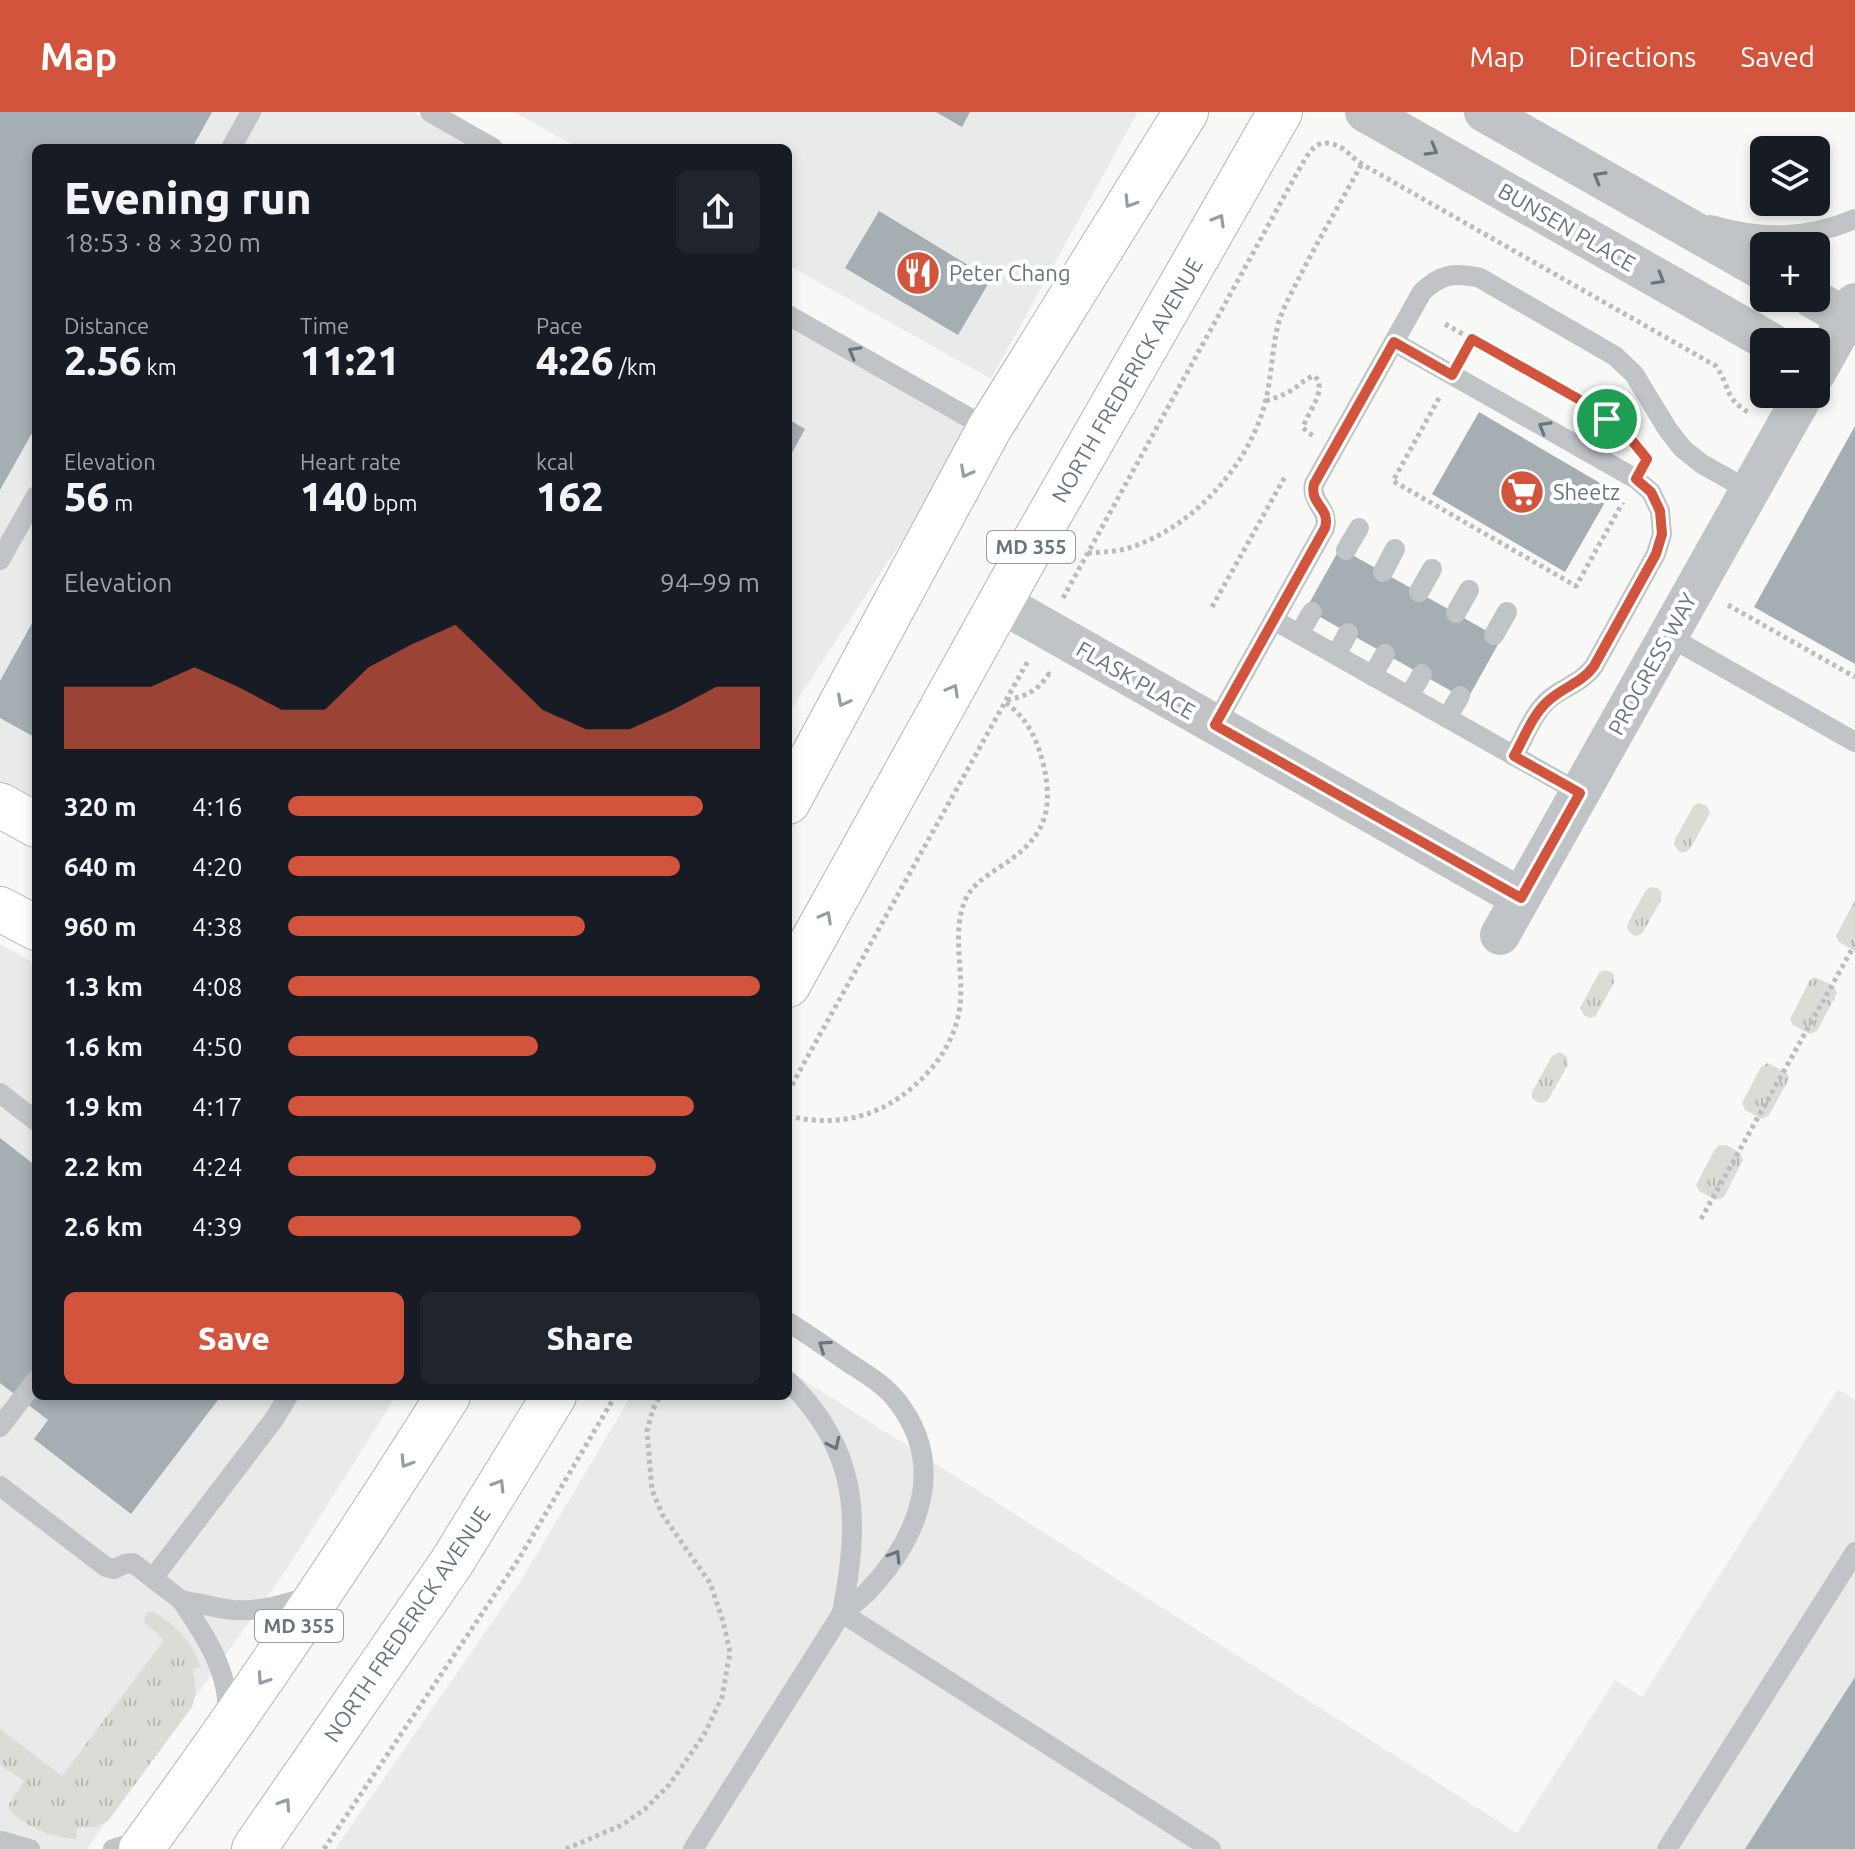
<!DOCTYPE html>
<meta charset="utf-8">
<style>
body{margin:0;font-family:Ubuntu,sans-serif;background:#20242c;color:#f1f3f6;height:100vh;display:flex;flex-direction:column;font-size:30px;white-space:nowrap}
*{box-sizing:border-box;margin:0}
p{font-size:26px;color:#9ea1a6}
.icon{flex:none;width:44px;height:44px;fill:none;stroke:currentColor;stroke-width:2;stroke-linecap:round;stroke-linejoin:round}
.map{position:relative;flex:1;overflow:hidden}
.side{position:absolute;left:32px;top:32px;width:760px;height:1256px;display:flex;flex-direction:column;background:#171b24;border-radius:12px;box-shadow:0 4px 12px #0003}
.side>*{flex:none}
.fabs{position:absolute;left:1750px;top:24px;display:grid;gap:16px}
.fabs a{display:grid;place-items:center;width:80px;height:80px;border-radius:12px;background:#171b24;box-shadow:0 4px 12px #0003;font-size:40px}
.pin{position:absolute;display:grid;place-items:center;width:68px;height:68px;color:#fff;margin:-34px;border:4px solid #fff;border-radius:50%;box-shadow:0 2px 8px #0007}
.round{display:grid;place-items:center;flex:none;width:84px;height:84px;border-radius:12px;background:#20242c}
.head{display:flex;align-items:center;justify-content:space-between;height:136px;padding:0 32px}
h1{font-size:44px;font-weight:800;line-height:60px}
.stats{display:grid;grid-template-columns:repeat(3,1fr);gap:12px;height:136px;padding:8px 32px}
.stats div{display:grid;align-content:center}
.stats b{font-size:40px;font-weight:800}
.stats small{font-size:22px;font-weight:400}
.stats p{font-size:22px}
.chart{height:224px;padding:16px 32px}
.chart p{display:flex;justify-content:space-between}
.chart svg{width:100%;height:144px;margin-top:8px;fill:#d3543c;opacity:.7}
.cta{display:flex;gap:16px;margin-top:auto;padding:16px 32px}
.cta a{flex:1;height:92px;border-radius:12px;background:#d3543c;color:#fff;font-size:32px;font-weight:800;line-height:92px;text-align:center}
.cta a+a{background:#20242c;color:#f1f3f6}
ul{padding:0 32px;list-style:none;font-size:26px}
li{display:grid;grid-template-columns:128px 96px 1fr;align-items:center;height:60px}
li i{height:20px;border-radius:10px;background:#d3543c}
header{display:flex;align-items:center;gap:48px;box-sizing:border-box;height:112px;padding:0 40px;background:#d3543c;color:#fff}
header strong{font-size:38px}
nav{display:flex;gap:44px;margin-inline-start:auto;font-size:28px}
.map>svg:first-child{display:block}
.built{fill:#e9eaea}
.grass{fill:url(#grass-tufts)}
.building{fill:#a5aeb3}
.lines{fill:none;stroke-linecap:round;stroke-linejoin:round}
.secondary-casing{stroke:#b2b8bc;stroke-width:46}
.primary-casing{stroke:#b1b7ba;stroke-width:46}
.path{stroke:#babdbf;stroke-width:5;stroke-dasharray:4 4;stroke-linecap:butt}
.lane{stroke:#c0c4c7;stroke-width:20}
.street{stroke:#c0c4c7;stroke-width:40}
.secondary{stroke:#fff;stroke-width:44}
.primary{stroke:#fff;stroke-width:44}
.oneway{stroke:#66767e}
.oneway2{stroke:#949fa5}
.route-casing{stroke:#fff;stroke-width:16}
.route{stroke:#d3543c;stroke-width:10}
.labels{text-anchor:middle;stroke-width:8;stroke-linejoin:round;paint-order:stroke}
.shield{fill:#fff;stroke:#949fa5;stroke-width:2}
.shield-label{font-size:20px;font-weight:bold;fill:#66767e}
.street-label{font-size:22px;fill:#66767e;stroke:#fff}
.poi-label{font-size:22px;fill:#66767e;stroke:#fff;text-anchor:start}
</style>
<header>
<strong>Map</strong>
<nav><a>Map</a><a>Directions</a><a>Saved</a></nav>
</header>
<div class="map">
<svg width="1855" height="1737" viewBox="0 0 1855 1737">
<defs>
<pattern id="grass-tufts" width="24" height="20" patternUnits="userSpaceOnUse" patternTransform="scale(2)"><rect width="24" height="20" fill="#d9ddd6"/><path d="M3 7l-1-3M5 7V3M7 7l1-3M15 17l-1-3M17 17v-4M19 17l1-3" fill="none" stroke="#b4b8b3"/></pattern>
</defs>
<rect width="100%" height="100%" fill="#f8f8f6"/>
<!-- built -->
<g class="built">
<polygon points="0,0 413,0 476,36 36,36 36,693 0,673"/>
<polygon points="514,0 1138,0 991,267 788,153 788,36 579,36"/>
<polygon points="788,213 966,315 906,422 788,602"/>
<polygon points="0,832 36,852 36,1284 396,1284 287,1457 87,1737 0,1737"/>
<polygon points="788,1258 1517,1721 1615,1568 1642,1585 1838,1277 1855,1288 1855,1737 335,1737 522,1467 631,1284 788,1284"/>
</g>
<!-- grass -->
<g class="grass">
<polygon points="1698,691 1706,693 1710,701 1690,737 1686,740 1680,740 1674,733 1675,727 1693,695"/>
<polygon points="1651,775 1657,776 1661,779 1661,788 1643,820 1638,824 1633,823 1627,817 1628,811 1646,778"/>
<polygon points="1855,788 1855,839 1839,830 1836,824"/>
<polygon points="1604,858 1609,859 1614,862 1614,871 1595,905 1589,906 1584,903 1580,896 1599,861"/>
<polygon points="1814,865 1834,874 1837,881 1817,919 1810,922 1793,913 1790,907 1810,868"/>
<path d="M1560 940 1567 945 1568 953 1548 988C1542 993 1536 991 1532 985V980L1552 944Z"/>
<polygon points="1768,951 1788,962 1789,967 1769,1003 1762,1007 1745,998 1742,991 1761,955"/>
<polygon points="1720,1033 1726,1033 1740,1041 1743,1048 1724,1085 1716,1088 1699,1079 1696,1073 1715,1037"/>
<path d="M153 1499C176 1513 192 1530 201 1555L193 1558 196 1580 192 1595 108 1709 95 1715 76 1716 77 1727C56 1727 22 1714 9 1697V1692L24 1669 0 1653V1617L62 1664 164 1528 144 1510 146 1501Z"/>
</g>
<!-- building -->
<g class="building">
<polygon points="0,0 212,0 192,36 36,36 36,314 0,378"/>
<polygon points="936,0 970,0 962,15"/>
<polygon points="879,99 991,167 958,223 845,156"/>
<polygon points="1479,300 1612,378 1565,460 1432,382"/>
<polygon points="788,307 805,317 788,348"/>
<polygon points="1855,314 1855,552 1754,495"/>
<polygon points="1340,436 1501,527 1467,588 1306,497"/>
<polygon points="36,504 36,626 0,606 0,569"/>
<polygon points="0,1026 36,1054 36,1284 221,1284 131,1402 34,1327 48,1308 0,1271"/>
<polygon points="1855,1565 1855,1737 1745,1737"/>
</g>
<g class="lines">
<!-- secondary casing -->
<g class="secondary-casing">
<g id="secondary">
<polyline points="0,693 36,713"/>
<polyline points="0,797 36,816"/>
</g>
</g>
<!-- primary casing -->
<g class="primary-casing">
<g id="primary">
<polyline points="788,690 989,317 1186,0"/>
<polyline points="788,873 1026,444 1280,0"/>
<path d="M141 1737C249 1590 350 1439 448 1284"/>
<polyline points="254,1737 452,1450 554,1284"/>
</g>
</g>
<!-- path -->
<g class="path">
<polyline points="1445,212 1589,293 1625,320 1636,333"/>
<polyline points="1466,239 1472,227"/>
<polyline points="1439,286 1393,369 1576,474 1623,390"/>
<path d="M1266 289C1275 286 1284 283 1292 278 1300 273 1305 266 1315 264 1328 279 1307 300 1303 316L1313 324"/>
<path d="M1088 441C1100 440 1113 440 1125 437 1190 419 1251 353 1266 287 1272 262 1272 234 1279 209 1284 194 1293 178 1300 164 1319 126 1342 89 1362 51"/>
<path d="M1063 486 1297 61C1308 43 1315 22 1340 35 1346 38 1350 43 1355 47 1367 56 1382 63 1395 71L1716 254C1732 277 1722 285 1751 302"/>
<polyline points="1728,493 1855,565"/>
<polyline points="1212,495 1286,363"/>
<path d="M1007 588C1027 584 1037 579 1049 562L1052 564"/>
<polyline points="788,980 1029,547"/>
<path d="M788 1004C845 1017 891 1002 930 958 946 940 957 918 960 894 964 860 952 823 964 791 970 775 983 766 997 757 1041 729 1056 704 1043 651 1037 627 1027 606 1006 591"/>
<polyline points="1701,1107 1855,832"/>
<polyline points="324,1737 520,1445 615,1284"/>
<polyline points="566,1737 622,1713 645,1697 669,1673 704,1623 722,1585 730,1540 723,1509 710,1471 662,1402 652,1378 647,1319 653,1297 660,1284"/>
</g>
<!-- lane -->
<g class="lane">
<polyline points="430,0 493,36"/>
<polyline points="231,36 251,0"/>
<path d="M1711 113C1760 127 1807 128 1855 107"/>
<polyline points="788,203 989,317"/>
<path d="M1394 230 1636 367 1651 380 1660 399 1662 422 1656 442 1594 554C1582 571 1563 575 1548 588 1533 602 1524 626 1514 644"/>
<polyline points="1346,438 1359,416"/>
<polyline points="0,448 36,384"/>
<polyline points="1383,460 1395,437"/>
<polyline points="1419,480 1432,457"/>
<polyline points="1456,501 1469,478"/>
<polyline points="1274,508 1580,681"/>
<polyline points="1299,522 1312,500"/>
<polyline points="1494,523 1507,500"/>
<polyline points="1668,524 1855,630"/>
<polyline points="1336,543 1348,521"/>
<polyline points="1372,564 1385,542"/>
<polyline points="1409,584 1422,562"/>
<polyline points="1447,606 1460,584"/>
<path d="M1215 613 1325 416C1330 397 1310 391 1314 372L1422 180C1441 162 1454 160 1480 166L1615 244 1634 262 1668 318 1683 337 1702 352 1750 379"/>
<polyline points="0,981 36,1009"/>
<path d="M788 1269C860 1339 860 1408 842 1501"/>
<polyline points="0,1315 36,1268"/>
<polyline points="0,1374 106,1455 114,1457 125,1452 133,1451 181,1488"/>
<polyline points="153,1466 275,1306 288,1284"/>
<polyline points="842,1501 1211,1737"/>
<path d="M228 1605C227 1597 228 1588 226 1579 220 1545 200 1516 181 1488 198 1491 216 1496 233 1498 260 1500 286 1492 310 1484"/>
<polyline points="8,1737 2,1729 30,1737"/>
<polyline points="113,1737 145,1727"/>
<path d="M693 1737 842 1501C852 1493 862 1486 870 1477 920 1423 947 1353 897 1289 885 1273 866 1262 849 1251 829 1237 809 1223 788 1210"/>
<polyline points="1667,1737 1855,1440"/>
</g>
<!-- street -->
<g class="street">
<polyline points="1365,0 1770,230"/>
<polyline points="1484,0 1764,159"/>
<polyline points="1812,186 1847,206"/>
<polyline points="1816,261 1855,191"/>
<polyline points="1001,491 1521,786"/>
<polyline points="1500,823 1804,282"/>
</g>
<!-- secondary -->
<use href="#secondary" class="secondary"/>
<!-- primary -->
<use href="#primary" class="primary"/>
</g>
<!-- one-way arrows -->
<defs><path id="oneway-chevron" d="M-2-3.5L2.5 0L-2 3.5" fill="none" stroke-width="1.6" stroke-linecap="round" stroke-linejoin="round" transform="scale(2)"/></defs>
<g class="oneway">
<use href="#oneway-chevron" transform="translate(1432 38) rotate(30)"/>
<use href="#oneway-chevron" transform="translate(1599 65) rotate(-150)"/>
<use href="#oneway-chevron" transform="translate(1659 167) rotate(30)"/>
<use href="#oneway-chevron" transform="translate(854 240) rotate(-150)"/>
<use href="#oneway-chevron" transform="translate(1544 315) rotate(-150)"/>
<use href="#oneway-chevron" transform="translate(824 1234) rotate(-146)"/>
<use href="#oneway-chevron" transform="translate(834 1332) rotate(65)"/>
<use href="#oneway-chevron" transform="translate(895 1444) rotate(-58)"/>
</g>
<g class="oneway2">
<use href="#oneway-chevron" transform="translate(1130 90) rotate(122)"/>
<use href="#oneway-chevron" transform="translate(1219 108) rotate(-60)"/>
<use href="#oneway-chevron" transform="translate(966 360) rotate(118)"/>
<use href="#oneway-chevron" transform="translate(953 578) rotate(-61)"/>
<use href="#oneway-chevron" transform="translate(843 589) rotate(118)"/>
<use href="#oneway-chevron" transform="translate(826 805) rotate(-61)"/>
<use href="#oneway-chevron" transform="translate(406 1350) rotate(122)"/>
<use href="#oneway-chevron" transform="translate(499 1373) rotate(-58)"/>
<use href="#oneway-chevron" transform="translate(263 1567) rotate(124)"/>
<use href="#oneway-chevron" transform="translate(285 1692) rotate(-56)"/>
</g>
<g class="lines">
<!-- route casing -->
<g class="route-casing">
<path id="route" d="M1472 227 1589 293 1625 320 1647 347 1636 367 1651 380 1660 399 1662 422 1656 442 1594 554C1582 571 1563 575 1548 589 1533 602 1524 626 1514 644L1580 681 1521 786 1215 613 1325 416C1331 395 1309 393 1314 372L1394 230 1452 263Z"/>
</g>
<!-- route -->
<use href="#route" class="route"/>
</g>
<!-- icons -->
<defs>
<g id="restaurant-disc" transform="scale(2.3)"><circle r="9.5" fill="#d3543c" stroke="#fff"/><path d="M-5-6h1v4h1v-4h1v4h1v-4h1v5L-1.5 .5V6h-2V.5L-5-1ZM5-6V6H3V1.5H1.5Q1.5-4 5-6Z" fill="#fff"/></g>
<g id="supermarket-disc" transform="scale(2.3)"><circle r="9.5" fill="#d3543c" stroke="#fff"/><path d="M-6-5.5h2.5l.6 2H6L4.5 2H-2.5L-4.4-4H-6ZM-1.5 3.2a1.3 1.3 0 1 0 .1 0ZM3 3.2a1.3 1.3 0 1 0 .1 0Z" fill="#fff"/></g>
</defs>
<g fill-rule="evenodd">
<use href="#restaurant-disc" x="918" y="161"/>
<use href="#supermarket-disc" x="1522" y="380"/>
</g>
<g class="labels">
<!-- shield labels -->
<g class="shield">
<rect x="987" y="419" width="88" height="32" rx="6"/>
<rect x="255" y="1498" width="88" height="32" rx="6"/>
</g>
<g class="shield-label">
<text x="1031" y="442">MD 355</text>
<text x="299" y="1521">MD 355</text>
</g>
<!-- street labels -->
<g class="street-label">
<text transform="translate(1567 115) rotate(30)" y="8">BUNSEN PLACE</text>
<text transform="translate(1127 268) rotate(-60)" y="8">NORTH FREDERICK AVENUE</text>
<text transform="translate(1652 552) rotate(-61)" y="8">PROGRESS WAY</text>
<text transform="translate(1136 568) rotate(30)" y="8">FLASK PLACE</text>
<text transform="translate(407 1512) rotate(-56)" y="8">NORTH FREDERICK AVENUE</text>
</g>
<!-- poi labels -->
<g class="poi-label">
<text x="949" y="169">Peter Chang</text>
<text x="1553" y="388">Sheetz</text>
</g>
</g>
</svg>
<div class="fabs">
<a><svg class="icon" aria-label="layers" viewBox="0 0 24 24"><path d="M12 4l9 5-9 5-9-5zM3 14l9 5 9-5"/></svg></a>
<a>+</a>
<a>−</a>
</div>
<div class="pin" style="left:1607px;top:307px;background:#1e9e55"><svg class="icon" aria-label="arrive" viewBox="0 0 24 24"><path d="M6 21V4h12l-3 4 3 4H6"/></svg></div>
<section class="side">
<div class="head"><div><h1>Evening run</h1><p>18:53 · 8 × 320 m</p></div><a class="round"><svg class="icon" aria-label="share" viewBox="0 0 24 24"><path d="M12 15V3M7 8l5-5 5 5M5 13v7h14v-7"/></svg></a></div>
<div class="stats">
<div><p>Distance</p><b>2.56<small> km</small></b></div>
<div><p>Time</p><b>11:21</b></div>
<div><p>Pace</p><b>4:26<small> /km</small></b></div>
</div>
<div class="stats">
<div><p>Elevation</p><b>56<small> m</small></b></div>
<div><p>Heart rate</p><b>140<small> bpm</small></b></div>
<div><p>kcal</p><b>162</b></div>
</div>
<div class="chart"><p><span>Elevation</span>94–99 m</p>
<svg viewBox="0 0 160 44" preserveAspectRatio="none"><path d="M0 44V25L10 25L20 25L30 19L40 25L50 32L60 32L70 19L80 12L90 6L100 19L110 32L120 38L130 38L140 32L150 25L160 25V44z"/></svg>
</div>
<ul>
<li><b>320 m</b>4:16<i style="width:88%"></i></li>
<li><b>640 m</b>4:20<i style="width:83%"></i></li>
<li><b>960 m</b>4:38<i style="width:63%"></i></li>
<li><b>1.3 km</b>4:08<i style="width:100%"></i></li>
<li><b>1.6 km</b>4:50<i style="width:53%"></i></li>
<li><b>1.9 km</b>4:17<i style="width:86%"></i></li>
<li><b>2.2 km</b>4:24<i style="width:78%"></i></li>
<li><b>2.6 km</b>4:39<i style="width:62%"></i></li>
</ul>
<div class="cta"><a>Save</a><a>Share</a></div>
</section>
</div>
